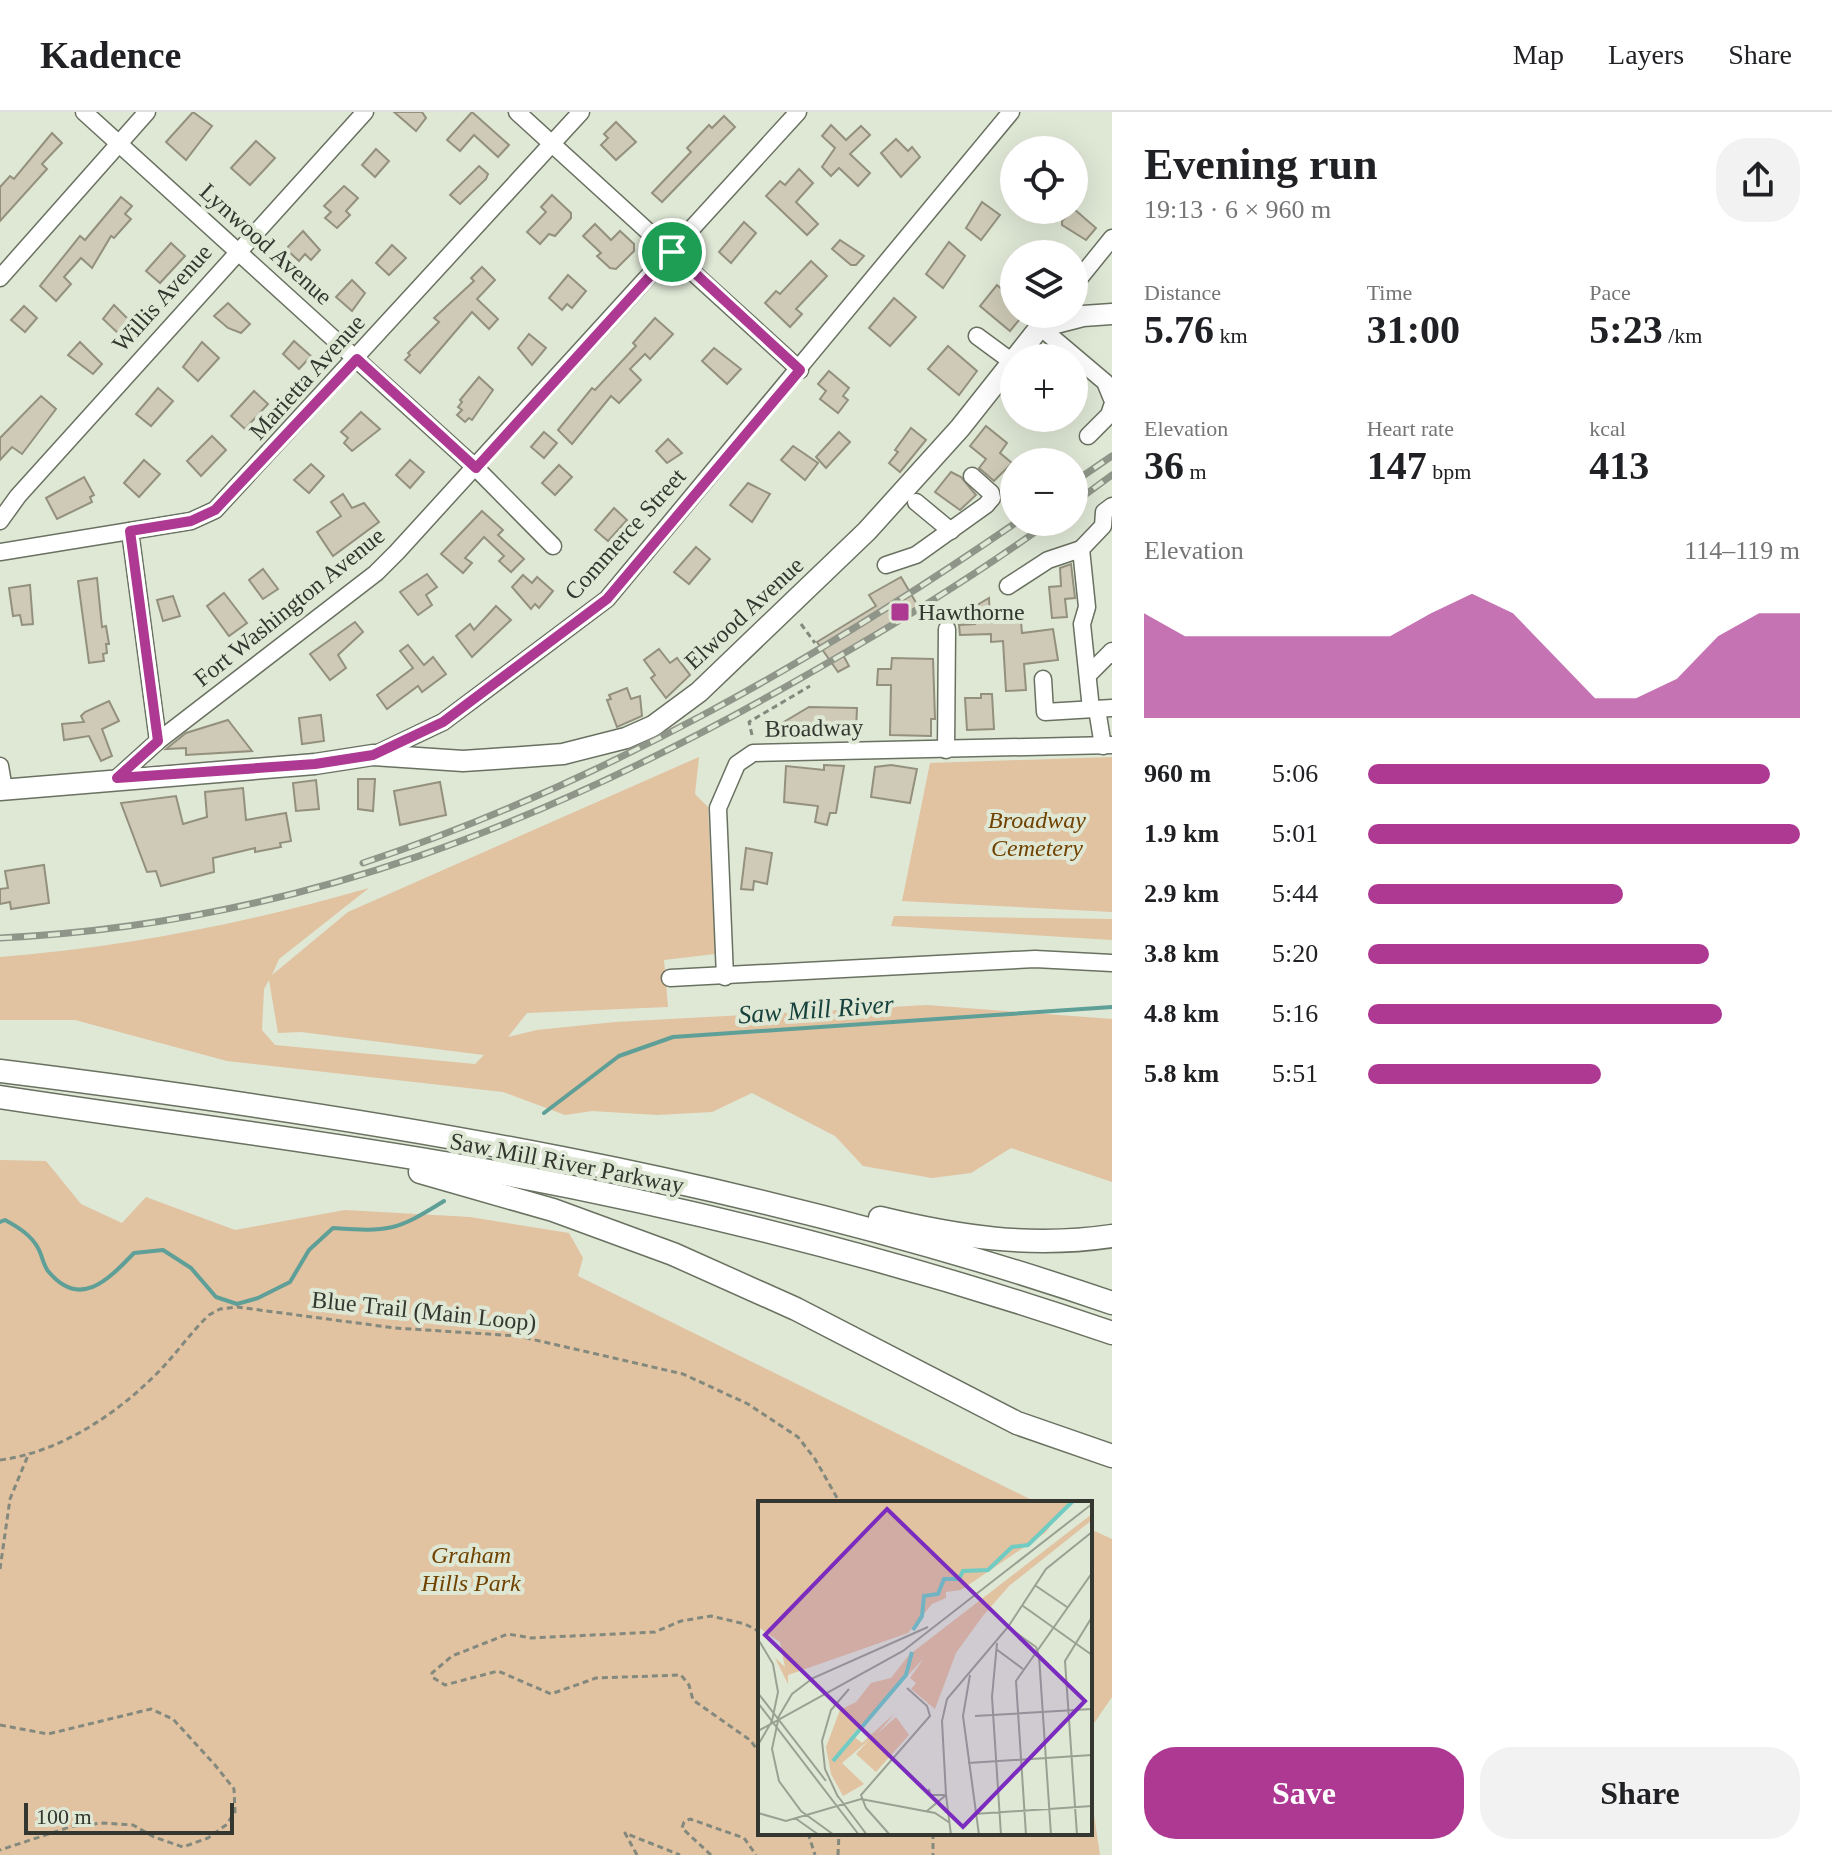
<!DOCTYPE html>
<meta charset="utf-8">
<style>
body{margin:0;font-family:Georgia,serif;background:#f2f2f2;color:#202124;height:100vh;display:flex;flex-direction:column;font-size:30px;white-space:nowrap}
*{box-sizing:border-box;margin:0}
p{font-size:26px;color:#757577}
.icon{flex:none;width:44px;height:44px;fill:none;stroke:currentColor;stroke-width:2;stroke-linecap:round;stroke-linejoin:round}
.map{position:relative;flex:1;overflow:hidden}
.details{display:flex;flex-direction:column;background:#fff;width:720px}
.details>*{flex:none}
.fabs{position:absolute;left:1000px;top:24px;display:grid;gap:16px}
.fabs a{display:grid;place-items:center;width:88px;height:88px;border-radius:50%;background:#fff;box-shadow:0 8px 32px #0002;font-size:40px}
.scale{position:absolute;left:24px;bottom:20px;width:210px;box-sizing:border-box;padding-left:8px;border:4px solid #33372f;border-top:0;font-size:22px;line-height:28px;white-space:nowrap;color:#33372f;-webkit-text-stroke:6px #dfe7d5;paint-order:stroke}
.pin{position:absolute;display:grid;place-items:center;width:68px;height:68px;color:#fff;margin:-34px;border:4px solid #fff;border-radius:50%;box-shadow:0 2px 8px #0007}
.round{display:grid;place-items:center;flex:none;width:84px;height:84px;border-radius:32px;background:#f2f2f2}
.overview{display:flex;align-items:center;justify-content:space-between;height:136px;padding:0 32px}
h1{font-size:44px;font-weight:800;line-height:60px}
.metrics{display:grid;grid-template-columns:repeat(3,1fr);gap:12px;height:136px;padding:8px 32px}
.metrics div{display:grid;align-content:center}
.metrics b{font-size:40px;font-weight:800}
.metrics small{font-size:22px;font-weight:400}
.metrics p{font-size:22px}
.chart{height:224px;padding:16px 32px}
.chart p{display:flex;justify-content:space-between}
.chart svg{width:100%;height:144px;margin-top:8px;fill:#ad3993;opacity:.7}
.primary-button{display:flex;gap:16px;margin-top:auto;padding:16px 32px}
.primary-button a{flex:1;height:92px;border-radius:32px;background:#ad3993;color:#fff;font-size:32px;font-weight:800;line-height:92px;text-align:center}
.primary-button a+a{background:#f2f2f2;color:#202124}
ul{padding:0 32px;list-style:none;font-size:26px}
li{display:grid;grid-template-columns:128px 96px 1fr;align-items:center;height:60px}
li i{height:20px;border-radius:10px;background:#ad3993}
header{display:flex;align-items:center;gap:48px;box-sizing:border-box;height:112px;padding:0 40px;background:#fff;border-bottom:2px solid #e0e0e0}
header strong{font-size:38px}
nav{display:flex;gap:44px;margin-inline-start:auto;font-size:28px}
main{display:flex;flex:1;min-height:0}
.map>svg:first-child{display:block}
.green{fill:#e1c2a1;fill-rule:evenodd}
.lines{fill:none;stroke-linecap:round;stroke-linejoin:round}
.stream{stroke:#5e9f97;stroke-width:4}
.building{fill:#cecab7;stroke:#93907e;stroke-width:2}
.minor-casing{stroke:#697161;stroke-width:19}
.major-casing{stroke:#697161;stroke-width:23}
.highway-casing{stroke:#697161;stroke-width:25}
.path{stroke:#84897d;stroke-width:3;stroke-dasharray:6 4;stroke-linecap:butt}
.minor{stroke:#fff;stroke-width:16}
.major{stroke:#fff;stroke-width:20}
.highway{stroke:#fff;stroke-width:22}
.rail-casing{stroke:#8f9588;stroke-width:7}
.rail{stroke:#dfe7d5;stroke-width:4;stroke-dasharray:12;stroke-linecap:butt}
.route-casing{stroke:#fff;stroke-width:16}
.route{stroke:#ad3993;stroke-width:10}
.poi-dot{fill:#ad3993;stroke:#dfe7d5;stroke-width:3}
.labels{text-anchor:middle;stroke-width:8;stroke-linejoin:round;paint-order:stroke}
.street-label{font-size:24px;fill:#33372f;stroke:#dfe7d5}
.poi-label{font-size:24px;fill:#33372f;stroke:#dfe7d5;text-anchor:start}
.park-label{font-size:24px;font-style:italic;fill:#704200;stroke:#dfe7d5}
.water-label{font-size:26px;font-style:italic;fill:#16413d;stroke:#dfe7d5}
.inset-river{fill:none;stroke:#70cbc3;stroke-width:4}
.inset-road{fill:none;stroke:#9aa193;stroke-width:2}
.view{fill:#7b2cbf;fill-opacity:0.15;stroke:#7b2cbf;stroke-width:4}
.inset-edge{fill:none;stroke:#33372f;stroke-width:4}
</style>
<header>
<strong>Kadence</strong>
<nav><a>Map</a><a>Layers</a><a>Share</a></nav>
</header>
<main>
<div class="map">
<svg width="1112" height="1743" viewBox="0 0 1112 1743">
<rect width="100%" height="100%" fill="#dfe7d5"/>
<!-- green -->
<g class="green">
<path d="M699 645 695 682 708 695 715 842 664 848 668 895 527 901 508 925 537 918 615 910 927 893 1112 907V1070L1011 1036 971 1061 932 1066 863 1054 835 1024 752 981 712 1000 657 1003 592 999 565 1003 503 980 227 949 75 908H0V845C127 835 247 811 369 776L279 847 272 863 348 800ZM269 868 278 921 301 920 484 943 475 952 275 933 262 918 264 877Z"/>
<polygon points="1112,645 1112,800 902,789 930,651"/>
<polygon points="894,804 1112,807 1112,828 891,814"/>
<polygon points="0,1048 46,1049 81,1092 122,1111 146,1085 235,1118 345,1098 470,1105 569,1121 583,1146 578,1164 1038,1391 760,1391 760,1721 1090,1721 1090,1676 1100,1743 0,1743"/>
<polygon points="1090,1417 1112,1427 1112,1585 1090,1617"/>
</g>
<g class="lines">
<!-- stream -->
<g class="stream">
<polyline points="544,1001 619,944 673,925 1112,895"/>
<path d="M0 1110 5 1108C18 1115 31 1123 38 1136 42 1143 43 1152 48 1159 80 1198 108 1168 134 1141L163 1138 191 1156 216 1185 237 1192 258 1186 290 1170 309 1138 333 1116C389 1120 396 1119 444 1089"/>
</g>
</g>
<!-- building -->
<g class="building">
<polygon points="193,0 212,14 186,48 166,30"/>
<polygon points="394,0 422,0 426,6 416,19"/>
<polygon points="472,0 509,33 498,45 474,23 460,39 447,28"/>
<polygon points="724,4 735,15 662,90 652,81 691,40 687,36 709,13 712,16"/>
<polygon points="616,10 636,30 616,48 601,33 608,26 604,22"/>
<polygon points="831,13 846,28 861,14 870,23 850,42 870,61 858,74 839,56 831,64 822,55 835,36 822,24"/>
<polygon points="52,21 62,31 42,52 47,57 0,109 0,75 10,64 14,67"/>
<polygon points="896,27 908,39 912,35 920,45 901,65 881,41"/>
<polygon points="256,29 275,46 250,73 231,56"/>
<polygon points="376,37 389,49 375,65 362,53"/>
<polygon points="479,54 488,62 486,67 460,92 450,83"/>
<polygon points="799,57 813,71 796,90 818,112 807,123 766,84 780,69 785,73"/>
<polygon points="344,74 358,86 346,99 350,103 337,116 325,106 331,100 324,94"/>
<polygon points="552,83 571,101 571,106 555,124 549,122 540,132 527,120 546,100 541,95"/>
<polygon points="121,85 132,94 125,102 131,107 114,126 111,124 92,156 81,146 64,165 71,172 56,189 40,174 80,124 85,128"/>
<polygon points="982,90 1000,103 981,128 966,116"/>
<polygon points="1074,97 1096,116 1086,128 1062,113 1062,109"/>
<polygon points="744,110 756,121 731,151 719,140"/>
<polygon points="595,112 611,128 620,119 634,132 634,139 616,157 610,156 597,144 601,141 583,124"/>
<polygon points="303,119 320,138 311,148 305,142 299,149 286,137"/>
<polygon points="840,128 864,144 856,153 851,153 832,137"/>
<polygon points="949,130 965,144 943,176 926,162"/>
<polygon points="171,131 185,144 160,171 146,159"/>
<polygon points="392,133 406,146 389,163 376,151"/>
<polygon points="811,149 827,164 796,197 802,202 790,215 765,191 776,179 780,182"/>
<polygon points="482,155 495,168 477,187 498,207 489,217 472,200 420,261 405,248 410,243 408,241 439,210 434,206 474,169 471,166"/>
<polygon points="568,163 586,179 572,196 567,192 562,198 549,186"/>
<polygon points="352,168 365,181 352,199 336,185"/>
<polygon points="997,173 1014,188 1014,202 1024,202 1010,219 980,194"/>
<polygon points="894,186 916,205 890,234 869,216"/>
<polygon points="228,191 250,212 241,221 228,216 214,204"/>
<polygon points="114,193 131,210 121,224 103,207"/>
<polygon points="24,194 37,206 25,220 11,208"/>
<polygon points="655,206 673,222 650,247 645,242 630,257 641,268 619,291 611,284 572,332 558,318 592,276 595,278 636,234 633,231"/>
<polygon points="529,222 546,236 532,253 518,236"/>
<polygon points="294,229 311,244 299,257 283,242"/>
<polygon points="80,230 102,252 93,262 68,243"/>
<polygon points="202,230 219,246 198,269 183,255"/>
<polygon points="948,234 977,259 959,283 928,257"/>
<polygon points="714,236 741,257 727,272 702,249"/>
<polygon points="829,259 849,276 843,284 848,288 838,301 820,287 826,279 818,272"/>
<polygon points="479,265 493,278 472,308 469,306 465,310 457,303 462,298 458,295 462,290 460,288"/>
<polygon points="158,276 173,289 151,314 136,302"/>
<polygon points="254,279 268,292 245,317 231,304"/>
<polygon points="41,284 56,297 22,342 12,335 0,348 0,326"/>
<polygon points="361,300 380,317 352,339 344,331 348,326 341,320"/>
<polygon points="986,314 1007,331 1000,341 1012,351 994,369 979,356 986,347 970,334"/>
<polygon points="911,316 926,328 900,360 889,351 898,340 895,338"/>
<polygon points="544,320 557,331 544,346 531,335"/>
<polygon points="839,320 850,330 826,356 816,345"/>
<polygon points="212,324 226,338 201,364 187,349"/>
<polygon points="668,327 682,341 667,351 656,339"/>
<polygon points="793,334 818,351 805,368 781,348"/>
<polygon points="144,348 160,362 139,385 124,371"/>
<polygon points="410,348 424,360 410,376 396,363"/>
<polygon points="311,352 324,364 309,381 294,368"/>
<polygon points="559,353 572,365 555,383 542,371"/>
<polygon points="951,360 961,365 976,383 960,398 935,380"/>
<polygon points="84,365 94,383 90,385 92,390 57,407 46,386"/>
<polygon points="748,371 770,382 752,410 730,393"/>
<polygon points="343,382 352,396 364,391 379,410 333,444 317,420 341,404 331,390"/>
<polygon points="614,396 627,408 608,429 595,418"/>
<polygon points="482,399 503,418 498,423 524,447 511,460 499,449 504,444 484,425 465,446 472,451 463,461 441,442"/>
<polygon points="696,435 710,447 689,472 674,460"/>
<polygon points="1071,452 1075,486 1065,487 1067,505 1052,506 1049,475 1061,474 1060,456"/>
<polygon points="263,457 278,477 263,487 249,468"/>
<polygon points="427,462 437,475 426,483 432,493 418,503 400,480"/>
<polygon points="523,463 532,471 537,465 553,479 539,496 535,492 531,497 512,475"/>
<polygon points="901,465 918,494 842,541 849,554 838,560 817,530 876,494 869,483"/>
<polygon points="97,466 102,515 106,514 109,532 106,532 107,541 103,542 104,549 89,551 78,469"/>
<polygon points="30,473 33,512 22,513 20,503 13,504 9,476"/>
<polygon points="224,481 247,511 229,524 207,494"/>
<polygon points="173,484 180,504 163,509 157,488"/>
<polygon points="989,486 990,511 1021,509 1022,521 1053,517 1058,548 1024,552 1026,578 1006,579 1003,529 991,530 991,522 960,523 959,513 975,512 974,495"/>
<polygon points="496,494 511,508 472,545 456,524 470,512 474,518"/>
<polygon points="355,510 363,520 338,543 346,556 330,568 310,542"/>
<polygon points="408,533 424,553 433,545 446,562 422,580 418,574 387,597 377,583 413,556 400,539"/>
<polygon points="659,537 670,551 677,546 690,563 666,586 651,566 655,563 644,548"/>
<polygon points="892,546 933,547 935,607 931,607 931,624 890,623 891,573 877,573 878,557 891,557"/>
<polygon points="627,576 631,587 640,584 642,604 617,615 607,588 611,587 609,583"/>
<polygon points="981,582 992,582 994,617 967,618 965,586 981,586"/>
<polygon points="109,589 119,609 102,617 112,644 101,649 89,624 64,628 62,612 84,610 81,604 85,600"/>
<polygon points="809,595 857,596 856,619 772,617"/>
<polygon points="321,603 324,629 302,632 299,606"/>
<polygon points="228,608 252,639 186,643 186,636 166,637 186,621"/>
<polygon points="824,653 844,654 836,701 830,701 827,713 815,710 818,694 784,690 786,654 824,658"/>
<polygon points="891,653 917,657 910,691 871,685 875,655"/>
<polygon points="358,667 375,667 373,699 358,697"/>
<polygon points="316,668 319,697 296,699 293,671"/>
<polygon points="440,670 446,703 400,713 394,679"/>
<polygon points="243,676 246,708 286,701 291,729 280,731 281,735 255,740 255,736 213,746 214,760 161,774 156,759 147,760 121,691 176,684 183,712 207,705 205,680"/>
<polygon points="746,736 772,741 767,772 754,769 753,778 741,777"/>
<polygon points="44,753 49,791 11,797 10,790 0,792 0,777 8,776 5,759"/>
</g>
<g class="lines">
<!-- minor casing -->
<g class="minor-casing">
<g id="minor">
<polyline points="84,0 476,356 553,434"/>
<polyline points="517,0 800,258"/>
<polyline points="0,166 147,0"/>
<polyline points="1074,173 1112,126"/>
<polyline points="1045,209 1040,215 1105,270 1112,287"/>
<polyline points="977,224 1011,249"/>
<polyline points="1088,324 1109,303 1112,294"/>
<polyline points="916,390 951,419"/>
<polyline points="0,409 18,384 365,0"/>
<polyline points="130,419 158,629"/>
<polyline points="0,440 191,409 215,398 581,0"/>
<polyline points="886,453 916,443 986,393 992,386 991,381 972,364"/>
<polyline points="1008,474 1048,448 1081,437"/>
<polyline points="1088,563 1112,539"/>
<polyline points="1043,567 1045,600 1112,596"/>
<polyline points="1091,597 1082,512 1087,495 1081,437 1103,414 1104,400 1112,394"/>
<polyline points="1097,597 1103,634"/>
<polyline points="946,638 947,517"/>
<polyline points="378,641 443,610 607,487 1011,0"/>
<polyline points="0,654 4,677"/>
<polyline points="117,666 158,629 376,461 397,440 798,0"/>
<polyline points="725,865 718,696 737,652 753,641 1112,633"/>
<polyline points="670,866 1035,847 1112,851"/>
</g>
</g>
<!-- major casing -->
<g class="major-casing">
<polyline id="major" points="0,678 315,652 373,643 463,649 523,645 563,642 626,626 653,614 699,580 867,419 960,316 1040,215 1083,204 1112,202"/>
</g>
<!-- highway casing -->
<g class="highway-casing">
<g id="highway">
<path d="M0 959C377 1006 751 1067 1112 1191"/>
<path d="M0 985C157 1009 316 1028 473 1056 689 1095 905 1150 1112 1221"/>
<polyline points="420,1060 553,1098 673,1142 796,1197 1017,1311 1112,1344"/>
<path d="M880 1106C958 1125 1032 1136 1112 1124"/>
</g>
</g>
<!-- path -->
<g class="path">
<polyline points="801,512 815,531"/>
<polyline points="752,623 749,610 810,574"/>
<path d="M0 1348C62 1340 122 1299 164 1254 179 1238 192 1219 209 1203L220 1197 237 1195 395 1216 518 1224 683 1262 748 1292 798 1325 815 1347 840 1391"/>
<polyline points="0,1457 10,1387 29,1341"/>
<polyline points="760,1520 745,1512 711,1504 681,1509 655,1520 531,1526 508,1522 452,1544 432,1561 432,1565 445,1573 498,1559 551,1582 596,1566 681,1563 689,1573 693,1588 750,1628 760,1641"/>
<polyline points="0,1613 48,1622 151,1597 173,1607 215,1653 234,1677 235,1700 226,1713 208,1726 183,1735 154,1725 133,1713 103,1711 73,1714 0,1738"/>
<polyline points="808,1721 815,1743"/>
<polyline points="933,1721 933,1743"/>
<polyline points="637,1743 625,1721 680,1743"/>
<polyline points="711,1743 682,1716 684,1710 690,1707 744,1726 756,1743"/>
<polyline points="838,1743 839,1721"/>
</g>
<!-- minor -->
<use href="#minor" class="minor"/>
<!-- major -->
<use href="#major" class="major"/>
<!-- highway -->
<use href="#highway" class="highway"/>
<!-- rail casing -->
<g class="rail-casing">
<g id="rail">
<polyline points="1074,370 1112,344"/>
<polyline points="1074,391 1112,363"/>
<path d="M363 751C596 674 815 549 1017 410"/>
<path d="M0 826C295 812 550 710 803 565 887 517 971 467 1049 410"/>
</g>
</g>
<!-- rail -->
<use href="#rail" class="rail"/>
</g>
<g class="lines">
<!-- route casing -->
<g class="route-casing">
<polygon id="route" points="672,140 800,258 607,487 443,610 373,643 315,652 117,666 158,629 130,419 191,409 215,398 357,247 476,356"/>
</g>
<!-- route -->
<use href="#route" class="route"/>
</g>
<!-- markers -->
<rect class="poi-dot" x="890" y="490" width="20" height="20" rx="4"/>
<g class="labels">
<!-- street labels -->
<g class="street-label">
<text transform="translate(266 132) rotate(42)" y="8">Lynwood Avenue</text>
<text transform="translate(162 186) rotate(-48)" y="8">Willis Avenue</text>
<text transform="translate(307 265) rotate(-48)" y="8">Marietta Avenue</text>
<text transform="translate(625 422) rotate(-48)" y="8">Commerce Street</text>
<text transform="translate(289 495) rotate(-39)" y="8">Fort Washington Avenue</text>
<text transform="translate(744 501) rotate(-43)" y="8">Elwood Avenue</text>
<text transform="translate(814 616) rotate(-1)" y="8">Broadway</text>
<text transform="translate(567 1051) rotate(11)" y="8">Saw Mill River Parkway</text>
<text transform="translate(424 1199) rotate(6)" y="8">Blue Trail (Main Loop)</text>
</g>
<!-- poi labels -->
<g class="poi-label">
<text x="918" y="508">Hawthorne</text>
</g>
<!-- park labels -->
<g class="park-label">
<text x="1037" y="716">Broadway<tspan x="1037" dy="28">Cemetery</tspan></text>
<text x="471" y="1451">Graham<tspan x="471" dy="28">Hills Park</tspan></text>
</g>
<!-- water labels -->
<g class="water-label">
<text transform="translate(816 897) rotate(-4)" y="9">Saw Mill River</text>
</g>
</g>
<!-- overview -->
<g transform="translate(758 1389)">
<rect width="334" height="334" fill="#dfe7d5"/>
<path d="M0 0H312L287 32 203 89 188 91V97L174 103 150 132 30 174V183L17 157 27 166 22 141 0 126ZM334 13V19L251 85 224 116 198 152 177 208 153 188 158 182 152 177 166 157 94 234 104 242 137 212 120 232 138 216 151 234 118 271 98 253 112 238 84 262 106 283 85 295 73 273 68 246 82 209 98 201 113 182 133 177 151 154Z" fill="#e1c2a1"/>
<path class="inset-river" d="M155 129 164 115 166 95 180 93 186 78H201L205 70 230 69 254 46 270 44 315 0M75 260 148 174 154 151"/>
<path class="inset-road" d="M278 85 309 106M265 105 334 154M250 126 278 146 281 155 293 334M0 138 15 163 20 191 14 220 0 244M239 142 234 196 243 334M238 148 265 168M212 174 205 215 221 334M0 192 68 280M0 202 101 334M217 215 334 208M0 230 145 150 334 3M210 262 334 254M171 288 172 294H188L193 334M79 294 109 334M80 296 67 268 64 240 73 209 91 188M169 310 188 294 184 220 189 198 250 126 288 68 334 31M0 312 28 320 103 298 177 312 192 322M216 313 334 305M37 317 61 334M76 334 43 310 21 280 14 248 21 215 34 193 55 177 170 126M132 334 108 307 103 294 172 215 169 205 149 187M268 334 258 180 334 72M319 334 307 160 334 116"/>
<path class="view" d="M129 8 327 200 205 326 7 134Z"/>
<rect width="334" height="334" class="inset-edge"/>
</g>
</svg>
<div class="fabs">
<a><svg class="icon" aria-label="locate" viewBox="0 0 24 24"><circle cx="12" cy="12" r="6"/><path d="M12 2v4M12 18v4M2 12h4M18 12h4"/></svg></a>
<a><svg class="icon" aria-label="layers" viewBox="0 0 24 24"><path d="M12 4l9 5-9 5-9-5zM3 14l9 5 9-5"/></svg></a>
<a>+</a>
<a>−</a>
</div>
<div class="scale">100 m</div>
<div class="pin" style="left:672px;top:140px;background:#1e9e55"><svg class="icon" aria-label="arrive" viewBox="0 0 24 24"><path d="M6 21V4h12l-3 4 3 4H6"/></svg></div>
</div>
<section class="details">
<div class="overview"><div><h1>Evening run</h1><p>19:13 · 6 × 960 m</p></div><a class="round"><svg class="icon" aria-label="share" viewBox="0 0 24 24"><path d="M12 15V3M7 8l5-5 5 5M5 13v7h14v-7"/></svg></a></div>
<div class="metrics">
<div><p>Distance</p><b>5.76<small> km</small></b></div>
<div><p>Time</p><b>31:00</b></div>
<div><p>Pace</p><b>5:23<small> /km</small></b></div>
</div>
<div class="metrics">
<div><p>Elevation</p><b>36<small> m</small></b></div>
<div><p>Heart rate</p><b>147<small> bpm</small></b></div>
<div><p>kcal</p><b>413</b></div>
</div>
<div class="chart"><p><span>Elevation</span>114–119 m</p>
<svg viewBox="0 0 160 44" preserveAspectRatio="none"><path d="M0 44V12L10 19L20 19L30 19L40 19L50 19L60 19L70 12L80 6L90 12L100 25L110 38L120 38L130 32L140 19L150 12L160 12V44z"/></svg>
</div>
<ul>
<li><b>960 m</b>5:06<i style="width:93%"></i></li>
<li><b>1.9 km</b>5:01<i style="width:100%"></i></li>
<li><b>2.9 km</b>5:44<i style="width:59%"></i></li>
<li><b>3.8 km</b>5:20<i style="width:79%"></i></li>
<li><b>4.8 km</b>5:16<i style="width:82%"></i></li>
<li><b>5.8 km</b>5:51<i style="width:54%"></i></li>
</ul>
<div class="primary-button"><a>Save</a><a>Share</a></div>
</section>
</main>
